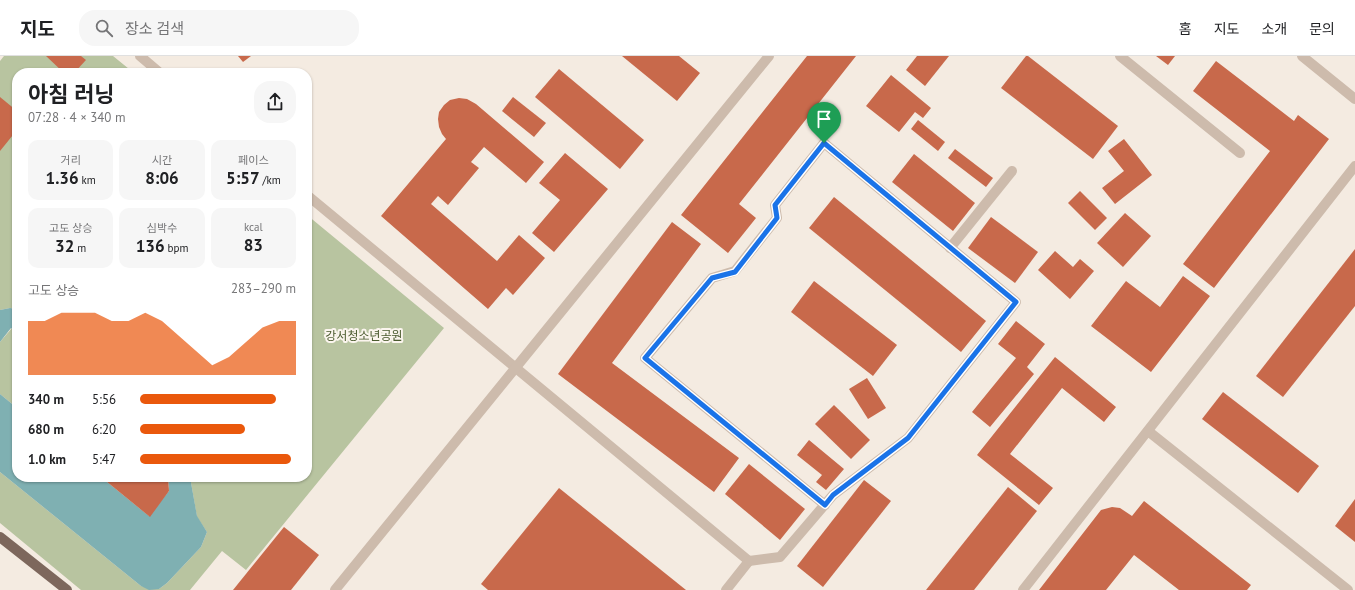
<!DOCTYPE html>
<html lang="ko">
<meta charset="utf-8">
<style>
body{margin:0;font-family:"PT Sans","Noto Sans KR",sans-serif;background:#f6f6f6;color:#202124;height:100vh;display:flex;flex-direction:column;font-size:15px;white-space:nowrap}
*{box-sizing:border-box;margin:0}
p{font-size:13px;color:#757577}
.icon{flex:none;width:22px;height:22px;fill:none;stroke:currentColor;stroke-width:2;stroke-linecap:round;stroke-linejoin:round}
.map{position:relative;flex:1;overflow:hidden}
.panel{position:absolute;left:12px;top:12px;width:300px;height:414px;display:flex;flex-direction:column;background:#fff;border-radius:16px;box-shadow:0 1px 3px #0004}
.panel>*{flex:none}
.pin{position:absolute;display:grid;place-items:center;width:34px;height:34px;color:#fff;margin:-41px -17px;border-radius:50% 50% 50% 0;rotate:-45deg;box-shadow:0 0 4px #0007}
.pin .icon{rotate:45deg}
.round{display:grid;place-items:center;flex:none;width:42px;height:42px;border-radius:16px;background:#f6f6f6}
.head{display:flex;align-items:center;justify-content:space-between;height:68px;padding:0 16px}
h1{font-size:22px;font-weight:700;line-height:30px}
.metrics{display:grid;grid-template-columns:repeat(3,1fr);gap:6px;height:68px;padding:4px 16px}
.metrics div{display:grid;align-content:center;border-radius:10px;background:#f6f6f6;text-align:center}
.metrics b{font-size:17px;font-weight:700}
.metrics small{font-size:11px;font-weight:400}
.metrics p{font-size:11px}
.chart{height:112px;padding:8px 16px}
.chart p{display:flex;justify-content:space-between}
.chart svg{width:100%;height:72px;margin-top:4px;fill:#ea580c;opacity:.7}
ul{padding:0 16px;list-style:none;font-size:13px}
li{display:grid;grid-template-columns:64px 48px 1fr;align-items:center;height:30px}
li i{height:10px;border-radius:5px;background:#ea580c}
header{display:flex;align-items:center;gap:24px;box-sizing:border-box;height:56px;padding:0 20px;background:#fff;border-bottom:1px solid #e0e0e0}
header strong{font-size:19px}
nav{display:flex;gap:22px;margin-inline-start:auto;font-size:14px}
.search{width:280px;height:36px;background:#f6f6f6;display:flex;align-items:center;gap:10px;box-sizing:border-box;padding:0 14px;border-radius:16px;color:#757577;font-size:15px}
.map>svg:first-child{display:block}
.green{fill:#b8c4a0}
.water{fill:#7fb0b2}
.building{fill:#c8694b}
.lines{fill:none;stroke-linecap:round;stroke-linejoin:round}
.minor{stroke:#cdbbac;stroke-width:10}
.tertiary{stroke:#cdbbac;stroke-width:10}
.primary{stroke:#7d675c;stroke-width:10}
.route-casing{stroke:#fff;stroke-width:8}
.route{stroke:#1a73e8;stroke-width:5}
.labels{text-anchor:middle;stroke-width:4;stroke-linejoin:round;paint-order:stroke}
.park-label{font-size:12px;fill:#4a5a2e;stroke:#fbf5ee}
</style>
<header>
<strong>지도</strong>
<div class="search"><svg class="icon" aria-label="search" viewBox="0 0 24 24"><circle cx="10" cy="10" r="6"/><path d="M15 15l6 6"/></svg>장소 검색</div>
<nav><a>홈</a><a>지도</a><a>소개</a><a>문의</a></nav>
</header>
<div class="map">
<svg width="1355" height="534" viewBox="0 0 1355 534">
<rect width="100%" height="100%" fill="#f4ebe1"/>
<!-- green -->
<g class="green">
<polygon points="4,0 113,0 134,17 17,17 17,253 10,252 0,254 0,5"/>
<polygon points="307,159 444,272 246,514 222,495 190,534 81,534 0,467 0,416 141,530 159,533 167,527 201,491 207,476 197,461 190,421 307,421"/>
<polygon points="12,272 17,277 17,352 0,338 0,286"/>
</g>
<!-- water -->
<g class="water">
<polygon points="10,252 17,253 17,277 11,272 0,286 0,254"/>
<polygon points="0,338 17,352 17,421 101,421 149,460 169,435 168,421 190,421 197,460 207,476 201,491 167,527 159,533 149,534 141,530 0,416"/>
</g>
<!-- building -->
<g class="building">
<polygon points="46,0 81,0 86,4 74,17 64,17"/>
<polygon points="238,0 251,0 243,6"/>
<polygon points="622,0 679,0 700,17 677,45"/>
<polygon points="807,0 856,0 739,148 756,162 728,197 681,159"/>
<polygon points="917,0 949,0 925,30 906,14"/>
<polygon points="1026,0 1028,0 1118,70 1093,103 1001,32"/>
<polygon points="1156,0 1175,0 1168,9"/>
<polygon points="1216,5 1294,65 1298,59 1329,83 1214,232 1183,208 1270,95 1193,35"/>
<polygon points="559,13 644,84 620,113 535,41"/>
<polygon points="891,19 931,52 923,62 915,56 899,76 866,50"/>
<polygon points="0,41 17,55 17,74 0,95"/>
<polygon points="513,41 546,67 534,81 502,55"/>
<polygon points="459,42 467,43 476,48 544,106 526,127 484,91 471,106 479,112 448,149 438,140 431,148 497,205 519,179 545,202 513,239 506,232 488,253 381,160 446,83 442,78 439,71 438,63 439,56 444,49 450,44"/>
<polygon points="918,64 945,86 938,95 911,73"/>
<polygon points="1124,83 1152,119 1115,148 1102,132 1124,115 1108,95"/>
<polygon points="955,93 993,122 986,131 948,102"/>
<polygon points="565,97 608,133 554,196 532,177 560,144 539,127"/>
<polygon points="914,98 975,147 953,175 892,126"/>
<polygon points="1080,135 1107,162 1095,174 1068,147"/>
<polygon points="834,141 986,265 961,296 809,172"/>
<polygon points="1125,157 1151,180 1123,211 1097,187"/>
<polygon points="991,161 1038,196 1015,227 968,192"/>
<polygon points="672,166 701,188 612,307 739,402 714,436 558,318"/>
<polygon points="1355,193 1355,250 1283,341 1256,320"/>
<polygon points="1055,195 1073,211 1080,203 1094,215 1070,243 1038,214"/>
<polygon points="1183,220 1210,240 1151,316 1091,270 1126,225 1160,251"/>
<polygon points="814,225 897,289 873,320 791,256"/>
<polygon points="1016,265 1045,288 1027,311 1034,318 990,371 972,356 1016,302 998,288"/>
<polygon points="1055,301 1116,351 1104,366 1062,332 1010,398 1053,432 1039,449 977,399"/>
<polygon points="867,322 886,352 868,363 849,333"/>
<polygon points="1223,336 1319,410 1298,437 1202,363"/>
<polygon points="834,349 870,384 851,403 815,368"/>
<polygon points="809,384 844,413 826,434 816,426 822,419 797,399"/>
<polygon points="749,408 805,453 780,484 725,438"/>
<polygon points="101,421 168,421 169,435 150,461"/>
<polygon points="864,424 891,445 823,531 797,510"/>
<polygon points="1008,431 1037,455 974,534 926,534"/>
<polygon points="559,432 686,534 488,534 481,528"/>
<polygon points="1355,443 1355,486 1335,470"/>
<polygon points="1144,445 1251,529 1247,534 1179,534 1134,499 1106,534 1039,534 1101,454 1112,451 1120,452 1132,460"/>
<polygon points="284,471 319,499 291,534 233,534"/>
</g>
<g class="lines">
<!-- minor -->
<g class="minor">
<polyline points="140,0 160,17"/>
<polyline points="1120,0 1240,97"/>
<polyline points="307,139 749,505 726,534"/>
<polyline points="950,192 1012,115"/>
<polyline points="749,505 780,501 833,439 908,382 1016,246 824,87 775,149 777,162 735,215 712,222 645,302 825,449"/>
<polyline points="335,534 769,0"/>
</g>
<!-- tertiary -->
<g class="tertiary">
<polyline points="1302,0 1355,43"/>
<polyline points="1148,375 1348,534"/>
<polyline points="1023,534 1355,110"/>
</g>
<!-- primary -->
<polyline class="primary" points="0,481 67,534"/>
</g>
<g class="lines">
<!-- route casing -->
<g class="route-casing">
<polygon id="route" points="824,87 1016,246 908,382 833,439 825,449 645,302 712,222 735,216 777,162 775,149"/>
</g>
<!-- route -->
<use href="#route" class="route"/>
</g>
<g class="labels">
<!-- park labels -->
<g class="park-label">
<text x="364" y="284">강서청소년공원</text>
</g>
</g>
</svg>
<div class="pin" style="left:824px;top:87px;background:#1e9e55"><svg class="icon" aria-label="arrive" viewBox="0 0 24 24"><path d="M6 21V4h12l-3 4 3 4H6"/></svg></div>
<section class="panel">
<div class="head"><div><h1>아침 러닝</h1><p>07:28 · 4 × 340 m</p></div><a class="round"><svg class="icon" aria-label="share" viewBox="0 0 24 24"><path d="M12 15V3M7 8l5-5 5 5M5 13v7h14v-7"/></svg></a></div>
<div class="metrics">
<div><p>거리</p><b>1.36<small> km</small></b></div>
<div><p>시간</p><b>8:06</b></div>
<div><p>페이스</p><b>5:57<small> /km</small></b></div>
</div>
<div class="metrics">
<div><p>고도 상승</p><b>32<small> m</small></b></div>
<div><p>심박수</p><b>136<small> bpm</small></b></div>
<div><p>kcal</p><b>83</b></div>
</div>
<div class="chart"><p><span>고도 상승</span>283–290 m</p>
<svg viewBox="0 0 160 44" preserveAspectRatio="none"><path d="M0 44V11L10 11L20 6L30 6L40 6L50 11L60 11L70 6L80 11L90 20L100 29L110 38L120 33L130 24L140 15L150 11L160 11V44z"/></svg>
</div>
<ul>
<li><b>340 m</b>5:56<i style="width:87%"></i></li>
<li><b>680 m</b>6:20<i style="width:67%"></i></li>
<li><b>1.0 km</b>5:47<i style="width:97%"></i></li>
</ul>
</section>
</div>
